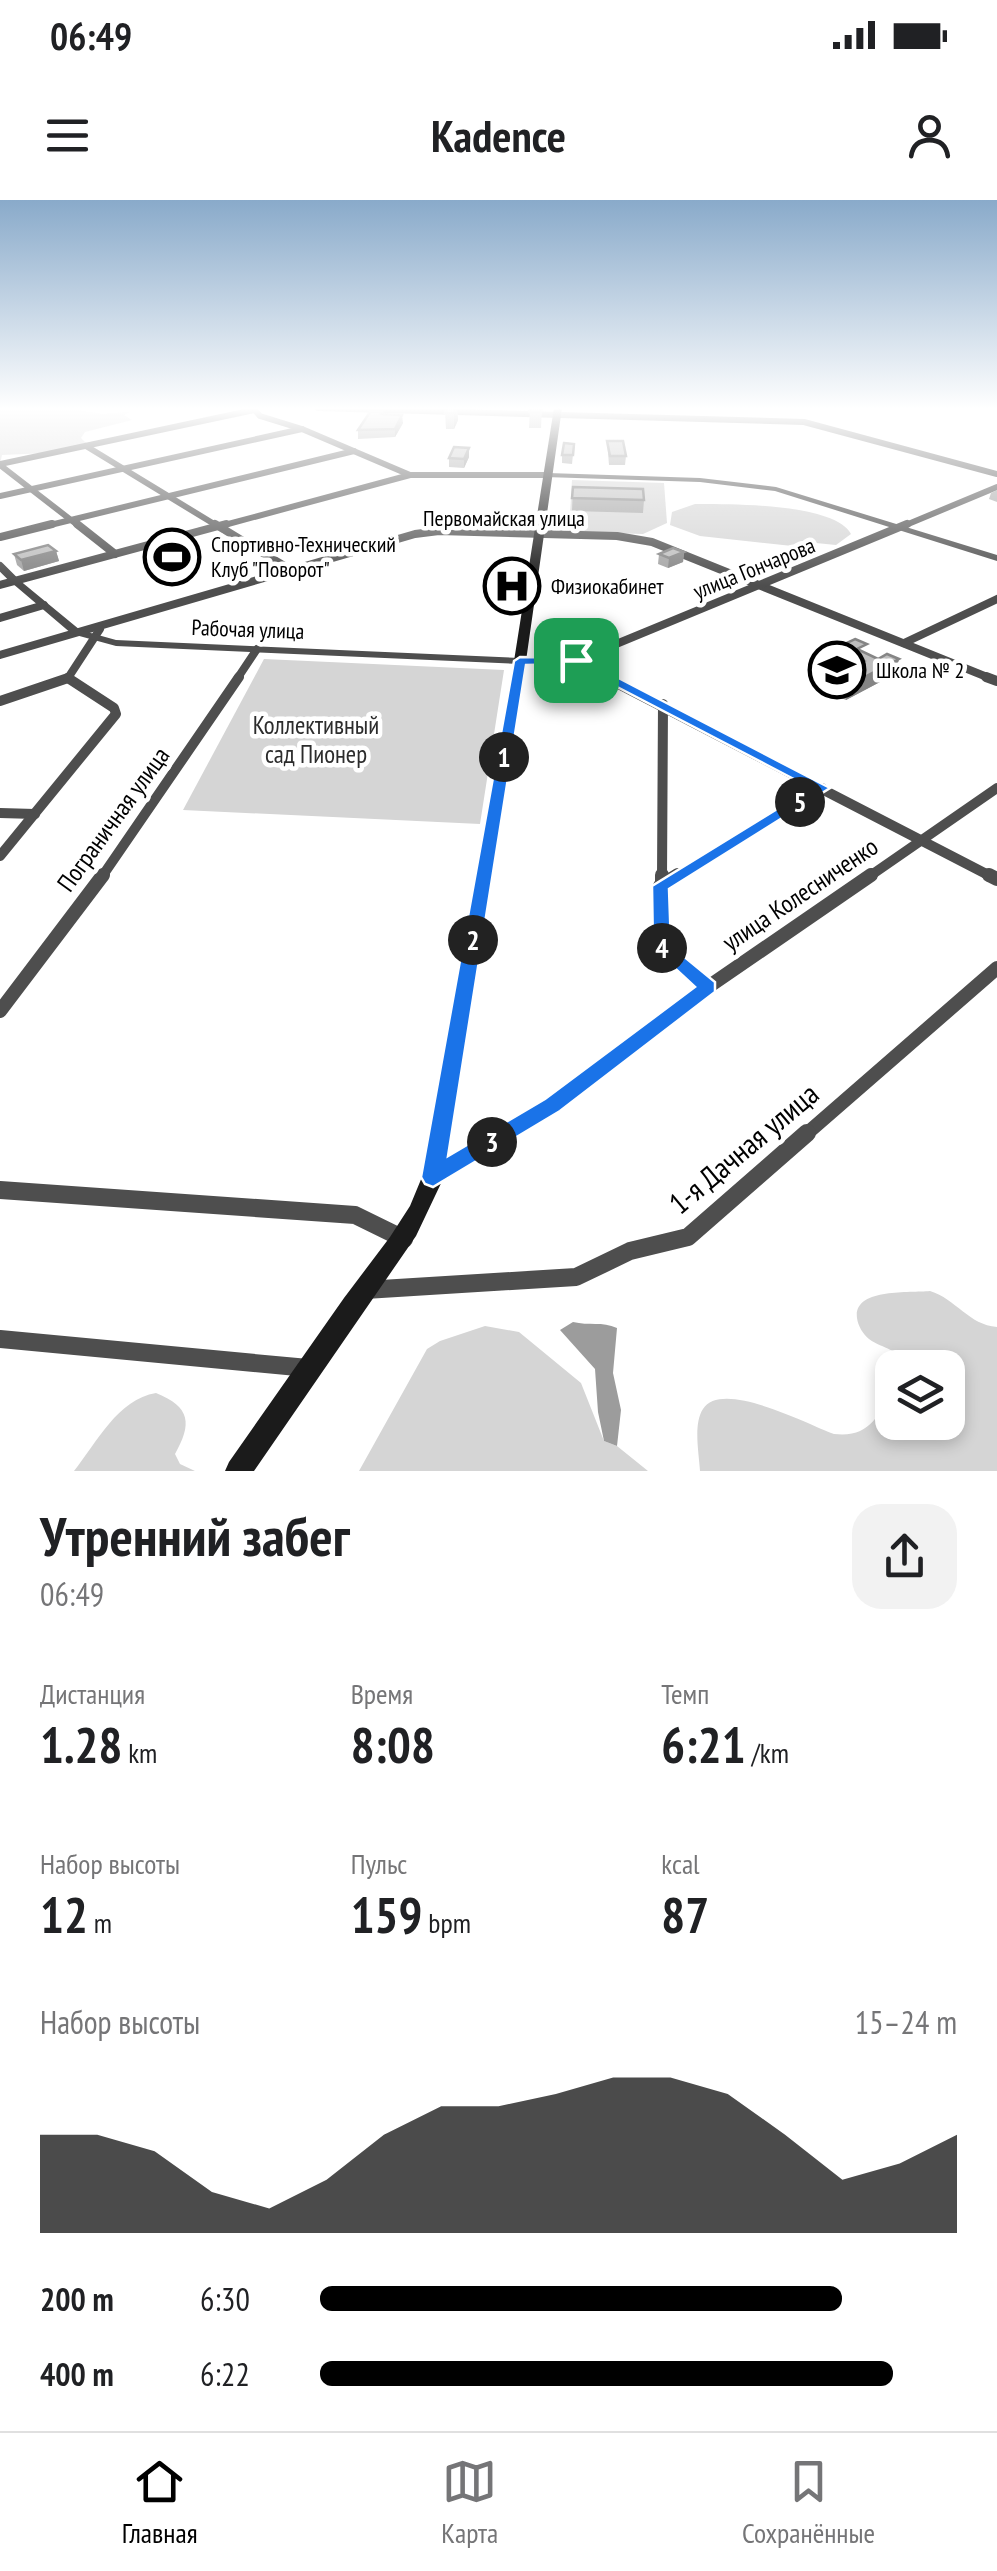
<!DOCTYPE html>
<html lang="ru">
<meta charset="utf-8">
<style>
body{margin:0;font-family:"PT Sans Narrow",sans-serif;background:#f2f2f2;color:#202124;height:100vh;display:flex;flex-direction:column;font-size:38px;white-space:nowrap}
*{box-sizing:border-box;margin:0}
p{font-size:32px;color:#757577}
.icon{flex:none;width:55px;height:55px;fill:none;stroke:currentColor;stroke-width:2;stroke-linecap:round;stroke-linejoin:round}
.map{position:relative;height:1271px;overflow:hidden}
.sheet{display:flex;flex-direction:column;background:#fff;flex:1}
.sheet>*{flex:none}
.fabs{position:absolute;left:875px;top:1150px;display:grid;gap:20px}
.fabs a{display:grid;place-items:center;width:90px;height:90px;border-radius:20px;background:#fff;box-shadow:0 5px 15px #0003;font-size:50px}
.pin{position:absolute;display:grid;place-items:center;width:85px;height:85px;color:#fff;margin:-42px;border-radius:20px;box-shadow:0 5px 15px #0006}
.km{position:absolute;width:50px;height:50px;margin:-25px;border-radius:50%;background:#222;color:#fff;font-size:28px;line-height:50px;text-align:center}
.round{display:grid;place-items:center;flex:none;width:105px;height:105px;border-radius:30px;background:#f2f2f2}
.summary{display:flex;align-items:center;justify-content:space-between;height:170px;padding:0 40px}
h1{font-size:55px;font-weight:600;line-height:75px}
.metrics{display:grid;grid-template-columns:repeat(3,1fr);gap:15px;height:170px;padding:10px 40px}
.metrics div{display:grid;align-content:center}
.metrics b{font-size:50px;font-weight:600}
.metrics small{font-size:28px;font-weight:400}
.metrics p{font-size:28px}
.chart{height:280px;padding:20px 40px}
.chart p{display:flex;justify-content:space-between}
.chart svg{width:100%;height:180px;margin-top:10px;fill:#000;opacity:.7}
ul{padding:0 40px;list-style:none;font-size:32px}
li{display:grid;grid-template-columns:160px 120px 1fr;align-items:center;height:75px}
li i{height:25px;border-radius:12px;background:#000}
.status{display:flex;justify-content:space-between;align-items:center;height:70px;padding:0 50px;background:#fff;direction:ltr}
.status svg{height:28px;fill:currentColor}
header{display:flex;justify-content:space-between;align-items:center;height:130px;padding:0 40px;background:#fff;font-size:45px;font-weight:600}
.tab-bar{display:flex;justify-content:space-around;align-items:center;height:140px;border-top:2px solid #e0e0e0;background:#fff;font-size:28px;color:#757577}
.tab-bar a{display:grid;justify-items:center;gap:5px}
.tab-bar .active{color:#000}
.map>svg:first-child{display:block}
.green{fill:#d5d5d5}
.water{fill:#9c9c9c}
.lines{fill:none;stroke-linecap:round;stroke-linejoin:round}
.minor-far4{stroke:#4e4e4e;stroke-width:6}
.minor-far3{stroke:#4e4e4e;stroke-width:8}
.minor-far2{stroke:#4e4e4e;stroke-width:10}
.minor-far1{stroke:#4e4e4e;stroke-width:14}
.minor{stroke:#4e4e4e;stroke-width:18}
.tertiary{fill:#4e4e4e;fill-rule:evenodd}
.secondary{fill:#1b1b1b;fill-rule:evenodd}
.wall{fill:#a3a3a3}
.shaded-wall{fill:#858585}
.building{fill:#bebebe;stroke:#858585;stroke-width:2.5}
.route{fill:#1a73e8;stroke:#fff;stroke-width:2.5;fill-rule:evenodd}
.labels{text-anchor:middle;stroke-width:9;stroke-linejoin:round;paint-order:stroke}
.far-street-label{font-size:22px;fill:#000;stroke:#fff}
.far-poi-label{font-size:22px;fill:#000;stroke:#fff;text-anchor:start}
.park-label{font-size:25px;fill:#2c2c2c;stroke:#fff}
.street-label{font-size:25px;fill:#000;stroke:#fff}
.near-street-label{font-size:30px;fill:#000;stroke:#fff}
</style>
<div class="status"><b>06:49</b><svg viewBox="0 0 49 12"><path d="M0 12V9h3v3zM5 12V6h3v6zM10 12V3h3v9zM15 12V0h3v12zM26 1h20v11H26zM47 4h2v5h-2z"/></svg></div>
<header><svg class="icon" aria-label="menu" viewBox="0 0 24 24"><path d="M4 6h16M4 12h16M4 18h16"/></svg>Kadence<svg class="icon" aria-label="person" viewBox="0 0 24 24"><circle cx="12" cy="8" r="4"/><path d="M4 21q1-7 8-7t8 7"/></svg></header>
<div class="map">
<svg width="997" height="1271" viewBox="0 0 997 1271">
<rect width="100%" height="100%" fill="#fff"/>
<!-- green -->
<g class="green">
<polygon points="0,208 67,208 102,214 130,212 124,215 132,220 85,232 81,238 88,245 48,253 2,255 0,264"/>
<polygon points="572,280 664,283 667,323 643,334 569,332"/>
<path d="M695 304C728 304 835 303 851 334L836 345 816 343 811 348 700 336 670 325 672 312Z"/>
<polygon points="264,459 504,470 480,624 183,610"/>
<path d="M930 1091C956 1099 969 1125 997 1127V1271H700C699 1253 693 1224 703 1209 722 1179 807 1224 834 1234 869 1238 878 1217 892 1189V1222H948V1168L903 1167C899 1147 884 1150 869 1139 863 1134 858 1126 857 1118 853 1088 909 1093 930 1091Z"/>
<polygon points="485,1126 519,1132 581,1183 604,1241 617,1246 648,1271 359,1271 427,1149 440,1141"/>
<path d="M156 1193C191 1207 192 1224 175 1254L180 1264 195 1271H74C97 1242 118 1199 156 1193Z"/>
</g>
<!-- water -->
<path class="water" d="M573 1122C589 1126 602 1121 617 1128L613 1173 621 1210 617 1246 604 1241 598 1212 595 1169 560 1130Z"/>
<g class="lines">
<!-- minor-far4 -->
<g class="minor-far4">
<polyline points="253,208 260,216 302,229 410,275"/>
<polyline points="318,208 804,222 997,274"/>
<polyline points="86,246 219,327"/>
<polyline points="0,264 254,210"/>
<polyline points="0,265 80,327"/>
<polyline points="0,296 302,229"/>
<polyline points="42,327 354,251"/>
<polyline points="217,327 410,275 548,275"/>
<polyline points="901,327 997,287"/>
</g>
<!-- minor-far3 -->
<g class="minor-far3">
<polyline points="77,324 115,354"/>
<polyline points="215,324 291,370"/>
<polyline points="0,337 52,324"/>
<polyline points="0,366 15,381"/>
<polyline points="0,385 226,324"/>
<polyline points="0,418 44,405"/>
<polyline points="904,443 997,399"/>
<polyline points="0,455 415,334 439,331 617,336 652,342 992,479"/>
<polyline points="520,461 575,461 907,324"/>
<polyline points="575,461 610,479"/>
<polyline points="68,478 100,429"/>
<polyline points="237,479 257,449"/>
</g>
<!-- minor-far2 -->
<g class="minor-far2">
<polyline points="605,477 994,678"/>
<polyline points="986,477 997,481"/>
<polyline points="0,501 68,478"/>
<polyline points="0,613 35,614"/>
<polyline points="0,656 116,514 114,508 68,478"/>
<polyline points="101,678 239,477"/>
<polyline points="662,678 663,504"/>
<polyline points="674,678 822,588"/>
<polyline points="867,678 997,588"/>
</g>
<!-- minor-far1 -->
<g class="minor-far1">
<polyline points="662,675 662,748 708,787"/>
<polyline points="989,675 997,679"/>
<polyline points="660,686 678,675"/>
<polyline points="0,811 103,675"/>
<polyline points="501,936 552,905 708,787 871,675"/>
<polyline points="804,936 997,768"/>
</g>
<!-- minor -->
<g class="minor">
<polyline points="433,977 505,933"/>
<polyline points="0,990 355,1015 404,1039"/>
<polyline points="365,1090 576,1077 630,1051 688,1037 807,933"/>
<polyline points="0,1139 308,1168"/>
</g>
<!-- tertiary -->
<g class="tertiary">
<polygon points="548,273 700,278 776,287 997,355 997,361 775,291 700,282 545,277 544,275"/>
<polygon points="12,379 18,379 80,430 116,440 520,458 525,461 520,464 116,446 72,434 12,383"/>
</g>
<!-- secondary -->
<polygon class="secondary" points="554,208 562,208 526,461 444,977 416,1036 254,1271 225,1271 229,1262 344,1098 390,1037 410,1006 422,977 514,461"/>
</g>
<!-- wall -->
<g class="wall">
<polygon points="447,208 457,208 458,220 454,229 446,229 445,213"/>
<polygon points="530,208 542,208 541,228 529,228"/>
<polygon points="382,212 382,215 403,223 395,237 358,239 358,230"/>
<polygon points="607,241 626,256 625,265 609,265"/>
<polygon points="574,244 572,264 562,263 562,255"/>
<polygon points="469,248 469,257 464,268 449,267 449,258"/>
<polygon points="573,287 644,300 643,313 572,311"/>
<polygon points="997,290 997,302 989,299 991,293"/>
<polygon points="56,351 59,361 24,371 17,365 14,354"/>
<polygon points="684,352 683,362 668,368 658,364 659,354"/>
<polygon points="836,448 865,453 878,459 899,459 895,474 846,500 829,493 832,477 846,470 833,464"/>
</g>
<!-- shaded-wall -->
<g class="shaded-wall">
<polygon points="456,208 457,208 458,220 454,229 454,213"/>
<polygon points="402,215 403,223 395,237 395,229"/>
<polygon points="469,248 469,257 464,268 464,259"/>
<polygon points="56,351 59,361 24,371 21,360"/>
<polygon points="684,352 683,362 668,368 669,358"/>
<polygon points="899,459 895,474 846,500 849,485"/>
</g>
<!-- building -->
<g class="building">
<polygon points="447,208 456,208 454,213 445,213"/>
<polygon points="530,208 542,208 541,212 529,212"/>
<polygon points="370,212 382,212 381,214 402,215 395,229 358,230"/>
<polygon points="607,241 623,241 626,256 610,256"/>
<polygon points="564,243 574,244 573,255 562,255"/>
<polygon points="454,247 469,248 464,259 449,258"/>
<polygon points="573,287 643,289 644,300 572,298"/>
<polygon points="48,345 56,351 21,360 14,354"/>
<polygon points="673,348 684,352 669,358 659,354"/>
<polygon points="855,439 867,444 857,449 878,459 887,454 899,459 849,485 832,477 864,461 836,448"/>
</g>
<!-- sky -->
<linearGradient id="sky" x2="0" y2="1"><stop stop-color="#89aaca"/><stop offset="0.54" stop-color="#fff"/><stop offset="1" stop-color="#fff" stop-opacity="0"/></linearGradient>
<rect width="997" height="386" fill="url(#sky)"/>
<!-- route -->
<path class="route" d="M520 457 580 458 830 588 669 689 671 746 715 782V792L560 911 433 987 425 984 421 977 514 461ZM573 464 811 588 652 686 653 748 695 787 545 899 448 956 526 465Z"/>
<!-- icons -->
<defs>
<g id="stadium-ring" transform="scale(2.875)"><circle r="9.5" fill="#fff" stroke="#000" stroke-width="1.5"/><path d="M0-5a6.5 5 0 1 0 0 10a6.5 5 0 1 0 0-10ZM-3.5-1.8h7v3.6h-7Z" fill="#000"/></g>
<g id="hospital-ring" transform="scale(2.875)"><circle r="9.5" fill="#fff" stroke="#000" stroke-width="1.5"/><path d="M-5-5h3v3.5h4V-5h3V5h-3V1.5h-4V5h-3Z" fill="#000"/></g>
<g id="school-ring" transform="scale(2.875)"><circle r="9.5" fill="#fff" stroke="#000" stroke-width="1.5"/><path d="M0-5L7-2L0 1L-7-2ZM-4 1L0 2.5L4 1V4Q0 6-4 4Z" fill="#000"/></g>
</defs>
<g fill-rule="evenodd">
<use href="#stadium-ring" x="172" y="357"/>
<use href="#hospital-ring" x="512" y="386"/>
<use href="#school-ring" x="837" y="470"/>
</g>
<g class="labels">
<!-- far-street labels -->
<g class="far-street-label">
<text x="504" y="326">Первомайская улица</text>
<text transform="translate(754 368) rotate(-22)" y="8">улица Гончарова</text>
<text transform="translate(248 429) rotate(2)" y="8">Рабочая улица</text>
</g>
<!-- far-poi labels -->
<g class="far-poi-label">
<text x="211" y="352">Спортивно-Технический<tspan x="211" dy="25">Клуб "Поворот"</tspan></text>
<text x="551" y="394">Физиокабинет</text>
<text x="876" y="478">Школа № 2</text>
</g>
<!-- park labels -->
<g class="park-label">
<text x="316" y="534">Коллективный<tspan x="316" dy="29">сад Пионер</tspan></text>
</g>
<!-- street labels -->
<g class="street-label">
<text transform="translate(113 619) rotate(-54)" y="9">Пограничная улица</text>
<text transform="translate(800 694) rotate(-34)" y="9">улица Колесниченко</text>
</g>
<!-- near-street labels -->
<g class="near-street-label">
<text transform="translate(744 949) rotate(-40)" y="10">1-я Дачная улица</text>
</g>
</g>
</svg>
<div class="fabs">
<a><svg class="icon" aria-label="layers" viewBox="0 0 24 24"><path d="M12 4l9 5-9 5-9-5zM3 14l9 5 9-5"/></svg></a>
</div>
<div class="pin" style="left:576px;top:460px;background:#1e9e55"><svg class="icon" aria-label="arrive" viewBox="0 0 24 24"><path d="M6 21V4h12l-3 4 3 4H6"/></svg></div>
<b class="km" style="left:504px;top:557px">1</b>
<b class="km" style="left:473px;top:740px">2</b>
<b class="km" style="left:492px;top:942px">3</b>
<b class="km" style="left:662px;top:748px">4</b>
<b class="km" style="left:800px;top:602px">5</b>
</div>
<section class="sheet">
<div class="summary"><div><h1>Утренний забег</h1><p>06:49</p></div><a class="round"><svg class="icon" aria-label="share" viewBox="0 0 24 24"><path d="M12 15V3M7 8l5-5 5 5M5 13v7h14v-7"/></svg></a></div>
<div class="metrics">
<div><p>Дистанция</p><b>1.28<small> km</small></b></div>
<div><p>Время</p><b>8:08</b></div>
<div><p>Темп</p><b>6:21<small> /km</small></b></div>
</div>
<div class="metrics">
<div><p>Набор высоты</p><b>12<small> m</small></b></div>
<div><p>Пульс</p><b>159<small> bpm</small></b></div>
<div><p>kcal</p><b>87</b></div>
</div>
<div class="chart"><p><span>Набор высоты</span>15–24 m</p>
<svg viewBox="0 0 160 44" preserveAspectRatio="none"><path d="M0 44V20L10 20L20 24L30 34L40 38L50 31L60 20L70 13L80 13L90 10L100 6L110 6L120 10L130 20L140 31L150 27L160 20V44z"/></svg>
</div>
<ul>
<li><b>200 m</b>6:30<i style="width:82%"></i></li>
<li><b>400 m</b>6:22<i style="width:90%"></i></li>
</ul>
</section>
<nav class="tab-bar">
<a class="active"><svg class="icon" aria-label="home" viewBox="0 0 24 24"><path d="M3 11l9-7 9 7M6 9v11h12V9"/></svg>Главная</a>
<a><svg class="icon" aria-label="map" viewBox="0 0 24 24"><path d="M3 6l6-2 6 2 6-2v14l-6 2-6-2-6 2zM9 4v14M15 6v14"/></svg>Карта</a>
<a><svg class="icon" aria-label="saved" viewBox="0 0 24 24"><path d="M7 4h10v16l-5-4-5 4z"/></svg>Сохранённые</a>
</nav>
